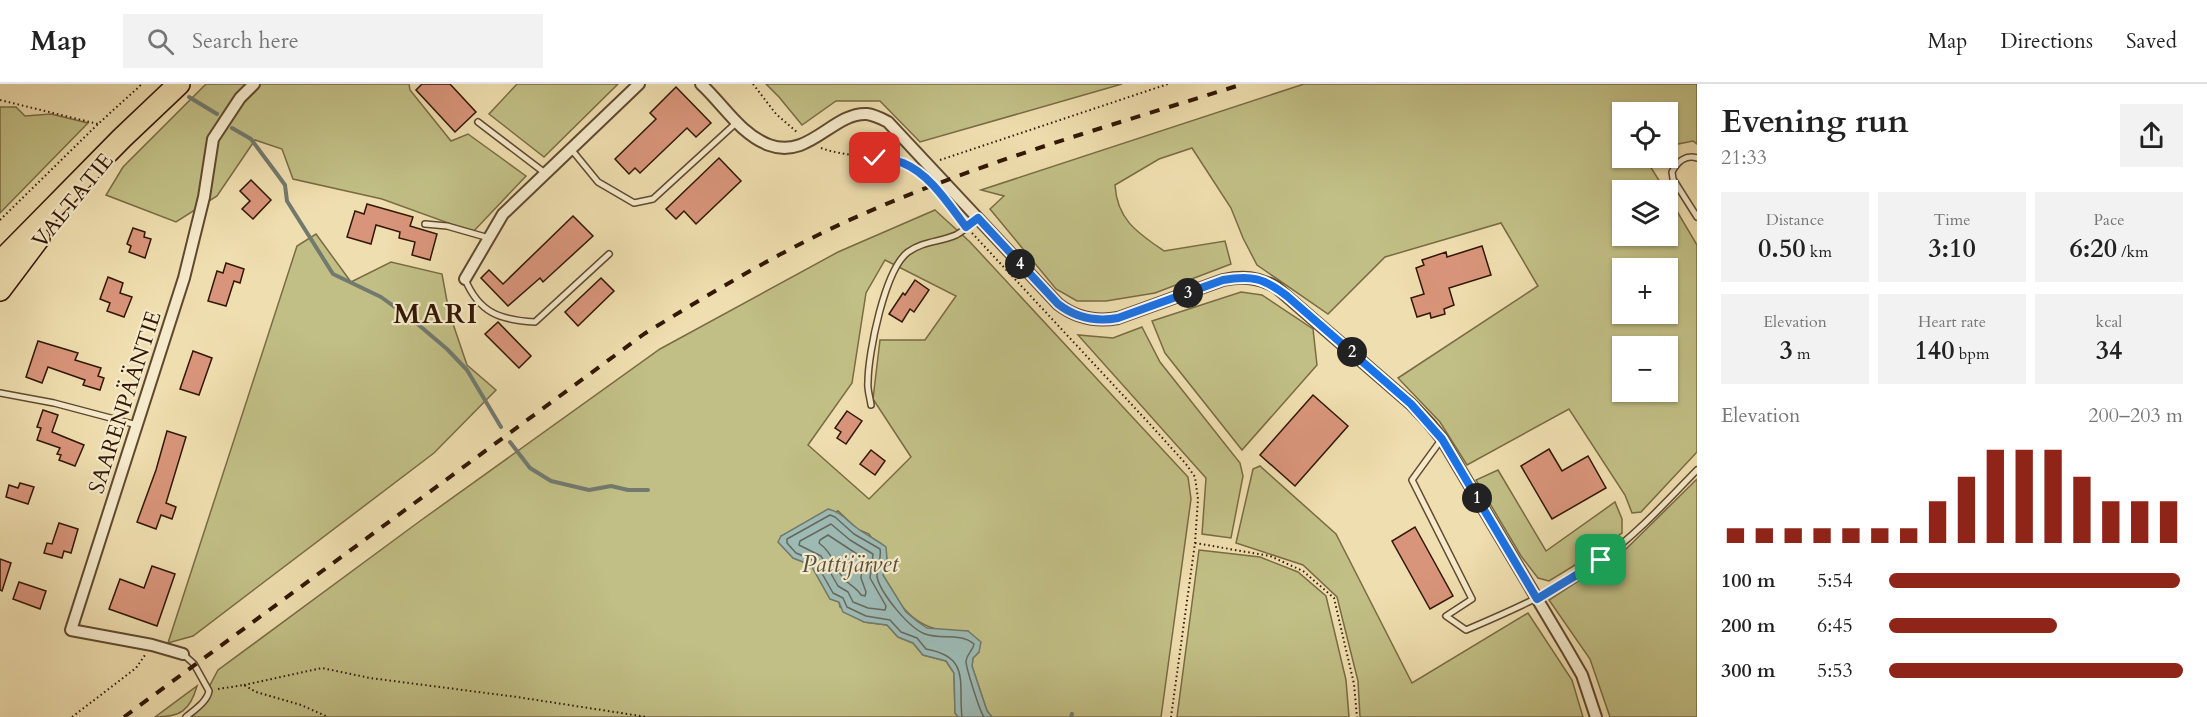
<!DOCTYPE html>
<meta charset="utf-8">
<style>
body{margin:0;font-family:Cardo,serif;background:#f2f2f2;color:#222;height:100vh;display:flex;flex-direction:column;font-size:22px;white-space:nowrap}
*{box-sizing:border-box;margin:0}
p{font-size:20px;color:#767676}
.icon{flex:none;width:33px;height:33px;fill:none;stroke:currentColor;stroke-width:2;stroke-linecap:round;stroke-linejoin:round}
.map{position:relative;flex:1;overflow:hidden}
.side{display:flex;flex-direction:column;background:#fff;width:510px}
.side>*{flex:none}
.tools{position:absolute;left:1612px;top:18px;display:grid;gap:12px}
.tools a{display:grid;place-items:center;width:66px;height:66px;border-radius:0px;background:#fff;box-shadow:0 2px 4px #0004;font-size:30px}
.pin{position:absolute;display:grid;place-items:center;width:51px;height:51px;color:#fff;margin:-26px;border-radius:12px;box-shadow:0 3px 9px #0006}
.km{position:absolute;width:30px;height:30px;margin:-15px;border-radius:50%;background:#222;color:#fff;font-size:16px;line-height:30px;text-align:center}
.round{display:grid;place-items:center;flex:none;width:63px;height:63px;border-radius:0px;background:#f2f2f2}
.head{display:flex;align-items:center;justify-content:space-between;height:102px;padding:0 24px}
h1{font-size:33px;font-weight:700;line-height:45px}
.metrics{display:grid;grid-template-columns:repeat(3,1fr);gap:9px;height:102px;padding:6px 24px}
.metrics div{display:grid;align-content:center;border-radius:0px;background:#f2f2f2;text-align:center}
.metrics b{font-size:26px;font-weight:700}
.metrics small{font-size:16px;font-weight:400}
.metrics p{font-size:16px}
.chart{height:168px;padding:12px 24px}
.chart p{display:flex;justify-content:space-between}
.chart svg{width:100%;height:108px;margin-top:6px;stroke:#8f2418;stroke-width:6}
ul{padding:0 24px;list-style:none;font-size:20px}
li{display:grid;grid-template-columns:96px 72px 1fr;align-items:center;height:45px}
li i{height:15px;border-radius:8px;background:#8f2418}
header{display:flex;align-items:center;gap:36px;box-sizing:border-box;height:84px;padding:0 30px;background:#fff;border-bottom:2px solid #e0e0e0}
header strong{font-size:28px}
nav{display:flex;gap:33px;margin-inline-start:auto;font-size:21px}
.search{width:420px;height:54px;background:#f2f2f2;display:flex;align-items:center;gap:15px;box-sizing:border-box;padding:0 21px;border-radius:0px;color:#767676;font-size:22px}
main{display:flex;flex:1;min-height:0}
.map>svg:first-child{display:block}
.green{fill:#c1bf85;stroke:#796b44;stroke-width:1.5;fill-rule:evenodd}
.water{fill:#9dbab4;stroke:#72796e;stroke-width:1.5}
.lines{fill:none;stroke-linecap:round;stroke-linejoin:round}
.shore{stroke:#67685c;stroke-width:1.5}
.stream{stroke:#72796e;stroke-width:4}
.building{fill:#d9957b;stroke:#311704;stroke-width:1.5}
.lane-casing{stroke:#60492f;stroke-width:8}
.street-casing{stroke:#60492f;stroke-width:14}
.highway-casing{stroke:#311704;stroke-width:24}
.path{stroke:#311704;stroke-width:2;stroke-dasharray:1.5 3;stroke-linecap:butt}
.lane{stroke:#f5eacb;stroke-width:5}
.street{stroke:#f5eacb;stroke-width:10}
.highway{stroke:#efdeaf;stroke-width:21}
.rail{stroke:#311704;stroke-width:4;stroke-dasharray:10 10;stroke-linecap:butt}
.route-casing{stroke:#fff;stroke-width:12}
.route{stroke:#1a73e8;stroke-width:8}
.labels{text-anchor:middle;stroke-width:4.5;stroke-linejoin:round;paint-order:stroke}
.street-label{font-size:22px;fill:#311704;stroke:#f5eacb}
.water-label{font-size:24px;font-style:italic;fill:#575042;stroke:#f5eacb}
.district-label{font-size:28px;font-weight:bold;letter-spacing:1.5px;fill:#311704;stroke:#f5eacb}
</style>
<header>
<strong>Map</strong>
<div class="search"><svg class="icon" aria-label="search" viewBox="0 0 24 24"><circle cx="10" cy="10" r="6"/><path d="M15 15l6 6"/></svg>Search here</div>
<nav><a>Map</a><a>Directions</a><a>Saved</a></nav>
</header>
<main>
<div class="map">
<svg width="1697" height="633" viewBox="0 0 1697 633">
<rect width="100%" height="100%" fill="#efdeaf"/>
<filter id="stains"><feTurbulence type="fractalNoise" baseFrequency=".00333" numOctaves="4"/><feColorMatrix values="0 0 0 0 .2 0 0 0 0 .09 0 0 0 0 .02 0 0 0 .5 -.17"/></filter>
<radialGradient id="worn" r=".72"><stop offset=".6" stop-color="#630" stop-opacity="0"/><stop offset="1" stop-color="#630" stop-opacity=".3"/></radialGradient>
<!-- green -->
<g class="green">
<polygon points="206,0 409,0 410,6 451,57 468,50 526,92 473,148 382,115 293,95 282,65 255,56 217,112 176,138 106,111 123,83"/>
<polygon points="517,0 618,0 544,73 489,30"/>
<polygon points="766,0 1122,0 920,58 880,17 836,17 802,41 779,13"/>
<path d="M1304 0H1697V60L1693 57 1668 62V28H1623V74H1645L1665 106H1623V152H1668V112L1697 161V368L1641 428 1632 429 1625 411 1569 325 1467 381 1440 338 1398 294 1538 202 1501 139 1385 173 1328 230 1257 181 1243 154 1231 124 1192 64 1159 75 1115 101C1117 136 1138 149 1164 167L1225 157 1231 180 1155 209 1106 217H1077L1056 205 990 125 1004 112 981 106ZM1623 184H1668V230H1623ZM1623 262H1668V308H1623Z"/>
<polygon points="0,23 16,23 25,32 51,30 88,39 0,129"/>
<path d="M935 126 970 158 1188 393 1191 415 1161 633H992L987 627 972 582 973 574 979 568 968 547C923 552 901 529 883 491L887 475 869 450 857 445 838 427 781 452 793 474 811 481 830 515 839 518 840 523 864 538 887 541 898 553 913 559 923 571 946 577 954 589 955 629 958 633H193L218 586 420 437 660 265 838 168ZM885 176 956 212 925 256H880L873 315 911 373 869 415 808 361 852 299 866 209Z"/>
<polygon points="316,150 351,198 391,178 442,190 449,228 467,281 496,306 434,369 193,552 168,559 297,162"/>
<polygon points="1241,208 1262,211 1313,245 1317,281 1242,366 1165,269 1152,237"/>
<polygon points="1142,243 1160,278 1240,379 1243,392 1231,454 1202,450 1206,394 1078,251 1113,254"/>
<polygon points="1260,382 1336,450 1412,599 1528,529 1572,596 1583,633 1360,633 1358,597 1337,513 1303,481 1236,459 1253,385"/>
<polygon points="1498,386 1546,467 1615,418 1622,435 1622,449 1580,478 1549,497 1538,494 1521,472 1476,396"/>
<polygon points="1697,395 1697,633 1610,633 1590,575 1549,516 1623,468"/>
<polygon points="1199,466 1260,473 1298,488 1326,512 1346,596 1349,633 1177,633"/>
<path d="M197 602C190 627 180 633 155 633Z"/>
</g>
<!-- water -->
<path class="water" d="M828 425C841 428 846 436 857 444 866 451 877 456 886 463L887 475 883 491 906 528 918 538 927 544 968 547 981 558 979 568 973 574 972 582 987 627 992 633H958L955 629 954 589 946 577 923 571 913 559 898 553 887 541 864 538 843 528 839 518 830 515 811 481 793 474 778 458 781 452Z"/>
<g class="lines">
<!-- shore -->
<g class="shore">
<polygon points="831,440 850,456 873,470 870,494 886,522 885,526 868,524 853,518 848,508 838,502 821,472 799,461 800,457"/>
<path d="M828 451 863 474 861 494 866 508 865 512 861 511C856 503 849 501 844 495 834 483 833 469 819 459L820 456Z"/>
<path d="M962 633C958 599 971 573 926 565L917 554 901 548 890 536 866 532 847 523 843 514 833 509 815 477 796 469 787 459V455L830 431 835 433 854 450 880 465C882 475 876 484 877 493 881 510 909 544 925 550 941 556 960 548 974 560 973 567 967 569 966 577 966 584 980 628 984 633"/>
</g>
<!-- stream -->
<g class="stream">
<polyline points="189,13 217,30"/>
<polyline points="232,44 251,55 277,90 285,101 287,117 333,190 381,213 414,237 447,265 467,286 501,343"/>
<polyline points="510,358 530,384 551,397 589,406 611,402 628,406 648,406"/>
<polyline points="1071,633 1072,630"/>
</g>
</g>
<!-- building -->
<g class="building">
<polygon points="422,0 450,0 476,28 455,48 416,6"/>
<polygon points="676,3 711,39 696,53 687,44 640,89 635,84 629,90 615,75 656,35 650,29"/>
<polygon points="719,74 741,97 696,140 684,127 676,135 666,125"/>
<polygon points="251,96 271,116 253,135 242,125 250,117 240,107"/>
<polygon points="367,120 413,133 410,142 437,150 430,176 412,171 415,158 399,154 400,148 376,141 371,160 347,153 355,127 364,130"/>
<polygon points="573,132 593,152 543,198 540,194 508,222 481,194 489,186 503,200"/>
<polygon points="133,144 145,148 144,153 151,155 145,174 129,168 131,162 127,160"/>
<polygon points="1482,162 1491,191 1449,204 1454,221 1444,225 1445,230 1431,234 1430,229 1417,233 1411,214 1424,210 1416,184 1424,181 1422,176 1446,168 1447,173"/>
<polygon points="226,179 244,185 240,199 234,197 226,222 208,217 217,187 223,189"/>
<polygon points="108,193 123,199 120,209 132,213 124,233 107,227 110,219 100,215"/>
<polygon points="601,194 614,207 578,242 565,228"/>
<polygon points="915,196 929,206 914,228 910,225 902,238 889,230 903,209 905,211"/>
<polygon points="498,238 531,272 519,284 485,250"/>
<polygon points="38,257 78,269 75,276 101,284 98,292 104,294 100,306 83,301 85,296 48,283 42,299 26,293"/>
<polygon points="193,267 212,274 199,311 180,305"/>
<polygon points="1313,311 1348,342 1295,402 1260,371"/>
<polygon points="43,326 58,331 52,348 84,361 75,382 59,376 61,371 57,370 60,364 37,356 41,344 37,343"/>
<polygon points="847,327 862,337 846,360 837,354 841,348 835,344"/>
<polygon points="167,347 186,353 166,419 176,423 172,435 161,431 156,445 137,438 156,386"/>
<polygon points="1549,365 1562,387 1588,372 1606,404 1552,435 1521,382"/>
<polygon points="871,366 885,377 875,391 860,380"/>
<polygon points="20,399 34,403 28,420 6,413 9,401 18,404"/>
<polygon points="59,439 78,445 71,469 64,467 62,474 44,469 47,459 52,460"/>
<polygon points="1415,443 1453,512 1430,525 1392,457"/>
<polygon points="0,475 11,479 2,507 0,506"/>
<polygon points="152,482 175,490 157,542 109,525 120,495 144,504"/>
<polygon points="19,498 46,507 40,525 13,515"/>
</g>
<g class="lines">
<!-- lane casing -->
<g class="lane-casing">
<g id="lane">
<polyline points="478,38 545,89"/>
<polyline points="571,65 598,98 634,119 653,115 736,39"/>
<path d="M1697 74C1686 70 1677 78 1672 88L1673 95 1697 133"/>
<polyline points="425,140 447,142 489,154"/>
<path d="M465 195C479 229 500 236 535 238L609 170"/>
<polyline points="0,309 54,319 137,341"/>
<path d="M871 321C870 313 867 305 868 298 868 269 885 185 908 168 923 157 940 158 956 151 964 147 971 139 978 134"/>
<path d="M1441 356 1412 396 1472 515 1446 532 1466 546C1513 526 1558 506 1600 477 1636 451 1666 418 1697 386"/>
<path d="M183 570 194 580 209 607C207 618 194 626 186 633"/>
</g>
</g>
<!-- street casing -->
<g class="street-casing">
<g id="street">
<path d="M701 0C723 20 740 50 769 61 809 76 833 28 867 30 875 31 882 35 888 38L1058 220C1076 234 1096 238 1118 234L1223 196C1243 192 1258 193 1276 203L1411 320 1429 339 1442 355 1567 565 1582 591 1596 633"/>
<polyline points="465,195 503,130 639,0"/>
<polyline points="183,570 152,561 71,546 184,194 204,113 213,55 240,14 254,0"/>
</g>
</g>
<!-- highway casing -->
<g class="highway-casing">
<g id="highway">
<polyline points="0,178 122,54 179,0"/>
<polyline points="0,206 39,154"/>
</g>
</g>
<!-- path -->
<g class="path">
<polyline points="753,0 776,30 798,49"/>
<polyline points="0,16 98,40"/>
<path d="M821 64C851 75 885 70 914 85"/>
<polyline points="940,76 1168,0"/>
<polyline points="954,128 962,138"/>
<polyline points="0,136 98,40 142,0"/>
<polyline points="972,149 1147,337 1186,380 1195,393 1198,415 1195,459 1171,633"/>
<polyline points="1195,459 1270,472 1303,487 1334,514 1354,600 1357,633"/>
<polyline points="244,601 322,584 370,594 517,613 647,633"/>
<polyline points="218,605 244,601 256,608 301,621 328,633"/>
<polyline points="72,633 136,584 145,571"/>
</g>
<!-- lane -->
<use href="#lane" class="lane"/>
<!-- street -->
<use href="#street" class="street"/>
<!-- highway -->
<use href="#highway" class="highway"/>
<!-- rail -->
<path class="rail" d="M124 633 644 250C709 210 774 171 843 139 969 81 1110 42 1243 0"/>
</g>
<g class="lines">
<!-- route casing -->
<g class="route-casing">
<path id="route" d="M875 74C884 75 894 76 903 79 930 90 949 121 966 143L978 134 1058 220C1076 234 1096 238 1118 234L1223 196C1251 191 1264 194 1287 212L1411 320 1442 355 1537 515 1601 476"/>
</g>
<!-- route -->
<use href="#route" class="route"/>
</g>
<g class="labels">
<!-- street labels -->
<g class="street-label">
<text transform="translate(72 116) rotate(-51)" y="8">VALTATIE</text>
<text transform="translate(124 318) rotate(-72)" y="8">SAARENPÄÄNTIE</text>
</g>
<!-- water labels -->
<g class="water-label">
<text x="850" y="488">Pattijärvet</text>
</g>
<!-- district labels -->
<g class="district-label">
<text x="436" y="239">MARI</text>
</g>
</g>
<rect width="100%" height="100%" filter="url(#stains)"/>
<rect width="100%" height="100%" fill="url(#worn)"/>
</svg>
<div class="tools">
<a><svg class="icon" aria-label="locate" viewBox="0 0 24 24"><circle cx="12" cy="12" r="6"/><path d="M12 2v4M12 18v4M2 12h4M18 12h4"/></svg></a>
<a><svg class="icon" aria-label="layers" viewBox="0 0 24 24"><path d="M12 4l9 5-9 5-9-5zM3 14l9 5 9-5"/></svg></a>
<a>+</a>
<a>−</a>
</div>
<div class="pin" style="left:1601px;top:476px;background:#1e9e55"><svg class="icon" aria-label="arrive" viewBox="0 0 24 24"><path d="M6 21V4h12l-3 4 3 4H6"/></svg></div>
<div class="pin" style="left:875px;top:74px;background:#d93025"><svg class="icon" aria-label="check" viewBox="0 0 24 24"><path d="M5 12l5 5 9-10"/></svg></div>
<b class="km" style="left:1477px;top:414px">1</b>
<b class="km" style="left:1352px;top:268px">2</b>
<b class="km" style="left:1188px;top:209px">3</b>
<b class="km" style="left:1020px;top:180px">4</b>
</div>
<section class="side">
<div class="head"><div><h1>Evening run</h1><p>21:33</p></div><a class="round"><svg class="icon" aria-label="share" viewBox="0 0 24 24"><path d="M12 15V3M7 8l5-5 5 5M5 13v7h14v-7"/></svg></a></div>
<div class="metrics">
<div><p>Distance</p><b>0.50<small> km</small></b></div>
<div><p>Time</p><b>3:10</b></div>
<div><p>Pace</p><b>6:20<small> /km</small></b></div>
</div>
<div class="metrics">
<div><p>Elevation</p><b>3<small> m</small></b></div>
<div><p>Heart rate</p><b>140<small> bpm</small></b></div>
<div><p>kcal</p><b>34</b></div>
</div>
<div class="chart"><p><span>Elevation</span>200–203 m</p>
<svg viewBox="0 0 160 44" preserveAspectRatio="none"><path d="M5 44V38M15 44V38M25 44V38M35 44V38M45 44V38M55 44V38M65 44V38M75 44V27M85 44V17M95 44V6M105 44V6M115 44V6M125 44V17M135 44V27M145 44V27M155 44V27"/></svg>
</div>
<ul>
<li><b>100 m</b>5:54<i style="width:99%"></i></li>
<li><b>200 m</b>6:45<i style="width:57%"></i></li>
<li><b>300 m</b>5:53<i style="width:100%"></i></li>
</ul>
</section>
</main>
